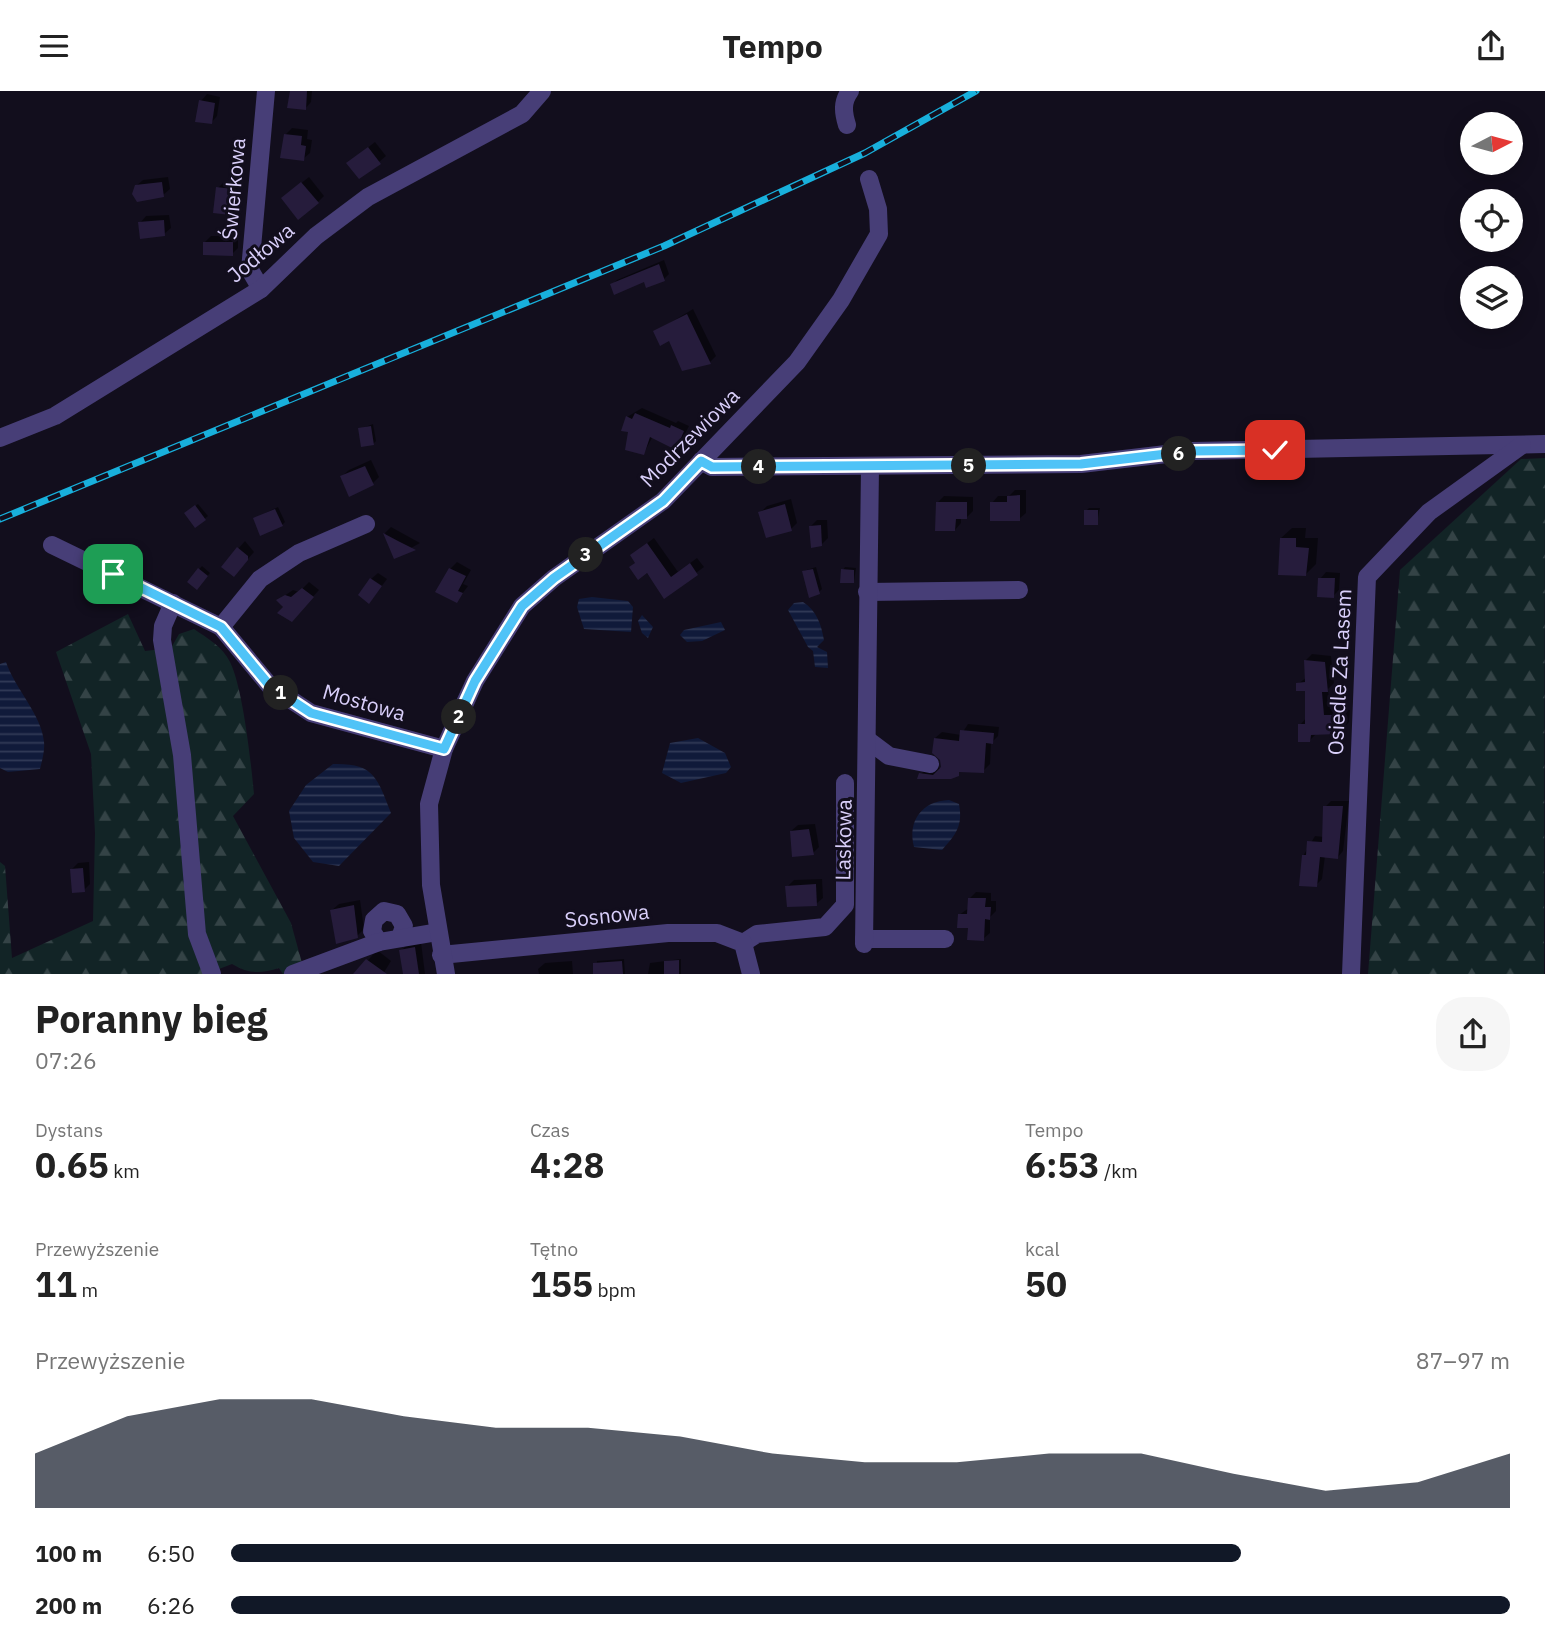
<!DOCTYPE html>
<html lang="pl">
<meta charset="utf-8">
<style>
body{margin:0;font-family:"IBM Plex Sans",sans-serif;background:#f6f6f6;color:#222;height:100vh;display:flex;flex-direction:column;font-size:26px;white-space:nowrap}
*{box-sizing:border-box;margin:0}
p{font-size:23px;color:#767676}
.icon{flex:none;width:38px;height:38px;fill:none;stroke:currentColor;stroke-width:2;stroke-linecap:round;stroke-linejoin:round}
.map{position:relative;height:883px;overflow:hidden}
.drawer{display:flex;flex-direction:column;background:#fff;flex:1}
.drawer>*{flex:none}
.needle{width:46px;rotate:84deg}
.fabs{position:absolute;left:1460px;top:21px;display:grid;gap:14px}
.fabs a{display:grid;place-items:center;width:63px;height:63px;border-radius:50%;background:#fff;box-shadow:0 4px 18px #0003;font-size:35px}
.pin{position:absolute;display:grid;place-items:center;width:60px;height:60px;color:#fff;margin:-30px;border-radius:14px;box-shadow:0 4px 10px #0006}
.km{position:absolute;width:35px;height:35px;margin:-18px;border-radius:50%;background:#222;color:#fff;font-size:19px;line-height:35px;text-align:center}
.round{display:grid;place-items:center;flex:none;width:74px;height:74px;border-radius:28px;background:#f6f6f6}
.head{display:flex;align-items:center;justify-content:space-between;height:119px;padding:0 35px}
h1{font-size:38px;font-weight:700;line-height:52px}
.stats{display:grid;grid-template-columns:repeat(3,1fr);gap:10px;height:119px;padding:7px 35px}
.stats div{display:grid;align-content:center}
.stats b{font-size:35px;font-weight:700}
.stats small{font-size:19px;font-weight:400}
.stats p{font-size:19px}
.chart{height:196px;padding:14px 35px}
.chart p{display:flex;justify-content:space-between}
.chart svg{width:100%;height:126px;margin-top:7px;fill:#111827;opacity:.7}
ul{padding:0 35px;list-style:none;font-size:23px}
li{display:grid;grid-template-columns:112px 84px 1fr;align-items:center;height:52px}
li i{height:18px;border-radius:9px;background:#111827}
header{display:flex;justify-content:space-between;align-items:center;height:91px;padding:0 35px;background:#fff;font-size:32px;font-weight:700}
.map>svg:first-child{display:block}
.forest{fill:url(#forest-firs)}
.water{fill:url(#water-rules)}
.shadow{fill:#0007}
.building{fill:#261c3c}
.lines{fill:none;stroke-linecap:round;stroke-linejoin:round}
.minor{stroke:#473e77;stroke-width:18}
.rail-casing{stroke:#18b0dc;stroke-width:7}
.rail{stroke:#120e1d;stroke-width:4.5;stroke-dasharray:13;stroke-linecap:butt}
.route-casing{stroke:#fff;stroke-width:14}
.route{stroke:#4fc3f7;stroke-width:9}
.labels{text-anchor:middle;stroke-width:6;stroke-linejoin:round;paint-order:stroke}
.street-label{font-size:21px;fill:#d9cffa;stroke:#120e1d}
</style>
<header><svg class="icon" aria-label="menu" viewBox="0 0 24 24"><path d="M4 6h16M4 12h16M4 18h16"/></svg>Tempo<svg class="icon" aria-label="share" viewBox="0 0 24 24"><path d="M12 15V3M7 8l5-5 5 5M5 13v7h14v-7"/></svg></header>
<div class="map">
<svg width="1545" height="883" viewBox="0 0 1545 883">
<defs>
<pattern id="forest-firs" width="22" height="20" patternUnits="userSpaceOnUse" patternTransform="scale(1.75)"><rect width="22" height="20" fill="#122426"/><path d="M5 1l3.5 6h-7zM16 11l3.5 6h-7z" fill="#344346"/></pattern>
<pattern id="water-rules" width="6" height="5" patternUnits="userSpaceOnUse" patternTransform="scale(1.75)"><rect width="6" height="5" fill="#101a3a"/><path d="M0 2.5h6" fill="none" stroke="#323a57"/></pattern>
</defs>
<rect width="100%" height="100%" fill="#120e1d"/>
<!-- forest -->
<g class="forest">
<polygon points="1545,367 1544,883 1368,883 1400,479 1521,368"/>
<path d="M128 523 145 560 171 557 179 543 194 538C207 547 223 556 230 571 243 597 251 672 254 703L233 725 291 832 305 883H283L279 877C260 883 249 883 232 873L206 883H0V771L5 775 12 867 93 830 95 742 91 663 56 561Z"/>
</g>
<!-- water -->
<g class="water">
<polygon points="592,506 628,510 633,516 631,541 584,538 577,516 579,508"/>
<path d="M803 511C817 520 821 533 824 549L817 556 827 561 828 577 815 576 813 560 808 556 788 519 794 512Z"/>
<polygon points="642,524 653,536 648,547 642,542 638,530"/>
<polygon points="721,531 725,539 702,550 687,551 680,544 684,539"/>
<path d="M6 571C15 598 42 624 44 651 45 659 42 670 40 678L8 681 0 677V573Z"/>
<polygon points="698,647 725,662 731,676 726,682 681,692 662,682 670,652"/>
<path d="M333 673C374 672 377 686 391 722L339 775 313 771 294 747 289 720 306 694Z"/>
<path d="M949 709 959 713C963 735 956 743 942 759L914 756C907 730 922 710 949 709Z"/>
</g>
<!-- shadow -->
<g class="shadow">
<polygon points="293,0 312,0 311,11 305,18"/>
<polygon points="207,3 220,6 217,25 211,32 201,10"/>
<polygon points="292,37 308,39 307,48 312,49 310,62 303,68 285,44"/>
<polygon points="375,51 386,65 379,71 348,72"/>
<polygon points="168,86 170,98 163,104 136,95 143,89"/>
<polygon points="309,86 324,105 318,111 290,101"/>
<polygon points="225,90 239,92 236,116 230,122 218,97"/>
<polygon points="169,124 171,137 164,143 140,132 146,125"/>
<polygon points="211,145 238,145 238,157 232,163 204,152"/>
<polygon points="664,169 669,183 664,188 612,194 617,189"/>
<polygon points="693,218 716,265 710,271 655,241"/>
<polygon points="642,317 676,332 678,330 689,335 681,351 676,357 653,345 644,362 631,340 627,326"/>
<polygon points="373,333 376,350 373,353 360,338"/>
<polygon points="371,369 379,386 373,392 342,385 349,379"/>
<polygon points="1015,399 1026,399 1026,422 1019,428 992,412 998,405 1009,405"/>
<polygon points="944,405 973,406 973,420 967,426 961,426 961,432 955,439 937,412"/>
<polygon points="791,408 797,432 791,438 760,422 767,415"/>
<polygon points="198,413 208,425 195,435 189,420"/>
<polygon points="278,416 285,431 282,434 255,427"/>
<polygon points="1089,417 1100,417 1097,432 1086,420"/>
<polygon points="817,429 827,429 828,447 822,453 810,436"/>
<polygon points="391,436 420,452 395,466 385,442"/>
<polygon points="1292,437 1306,437 1305,447 1318,447 1316,473 1306,483 1281,447"/>
<polygon points="654,447 678,481 697,467 704,476 665,505 632,464"/>
<polygon points="245,450 254,461 240,477 223,475"/>
<polygon points="457,471 471,479 463,493 468,495 457,510 450,478"/>
<polygon points="202,475 210,482 197,497 189,490"/>
<polygon points="816,476 822,498 819,501 804,480"/>
<polygon points="845,476 856,477 854,490 843,479"/>
<polygon points="1326,481 1340,482 1339,499 1333,505 1320,488"/>
<polygon points="378,482 387,488 375,504 371,488"/>
<polygon points="309,491 319,499 292,529 278,509 293,499 299,501"/>
<polygon points="1312,563 1331,565 1334,592 1328,598 1330,618 1350,619 1349,631 1343,638 1337,642 1317,642 1310,649 1300,634 1307,626 1307,599 1298,593 1307,586 1306,569"/>
<polygon points="968,633 999,636 998,645 991,652 990,673 983,680 962,679 951,686 921,683 927,677 943,677 935,647 942,641 961,644"/>
<polygon points="1331,710 1349,710 1343,760 1338,766 1325,765 1322,788 1316,794 1303,765 1315,745 1324,746 1325,716"/>
<polygon points="815,733 819,756 813,762 791,740 798,734"/>
<polygon points="89,771 90,793 84,799 72,778 78,772"/>
<polygon points="822,788 823,807 816,813 787,796 794,789"/>
<polygon points="976,801 991,802 991,810 996,810 996,820 990,826 990,842 983,848 959,824 969,817 970,807"/>
<polygon points="360,809 364,838 357,845 332,819 339,813"/>
<polygon points="421,851 425,883 406,883 401,860 408,853"/>
<polygon points="377,859 391,870 383,883 356,883"/>
<polygon points="624,868 625,883 595,883 597,870"/>
<polygon points="681,868 681,883 648,883 650,872"/>
<polygon points="572,870 573,883 539,883 538,878 545,872"/>
</g>
<!-- building -->
<g class="building">
<polygon points="290,0 307,0 306,19 287,17"/>
<polygon points="199,9 215,12 212,33 195,31"/>
<polygon points="284,43 302,45 301,54 306,55 304,70 280,67"/>
<polygon points="368,56 381,73 359,88 346,72"/>
<polygon points="162,91 164,106 137,111 132,103 135,94"/>
<polygon points="301,91 319,112 298,129 281,107"/>
<polygon points="216,96 233,98 231,124 213,122"/>
<polygon points="164,129 165,145 140,148 138,131"/>
<polygon points="203,151 233,151 233,165 203,164"/>
<polygon points="659,173 665,190 646,197 644,191 614,204 610,193"/>
<polygon points="687,223 711,273 682,280 669,250 660,255 653,240"/>
<polygon points="635,322 670,337 671,334 684,340 676,359 650,346 644,364 625,359 628,341 621,340 626,325 632,328"/>
<polygon points="371,335 374,354 361,356 358,337"/>
<polygon points="365,375 374,394 349,406 340,385"/>
<polygon points="1020,404 1020,430 990,430 990,411 1007,411 1007,405"/>
<polygon points="936,411 967,411 967,428 956,428 955,440 935,440"/>
<polygon points="785,413 792,440 766,447 758,421"/>
<polygon points="195,414 206,429 195,437 184,422"/>
<polygon points="275,418 283,435 260,445 253,427"/>
<rect x="1084" y="419" width="14" height="15"/>
<polygon points="821,434 822,455 811,457 809,435"/>
<polygon points="383,442 398,450 416,459 394,468"/>
<polygon points="1280,447 1296,447 1296,456 1309,457 1306,485 1278,484"/>
<polygon points="647,452 671,486 690,472 698,484 664,508 647,482 638,489 629,476 635,472 630,464"/>
<polygon points="237,456 248,465 248,469 234,486 221,476"/>
<polygon points="198,477 208,485 197,499 187,491"/>
<polygon points="449,477 466,485 458,500 463,502 457,512 435,501"/>
<polygon points="813,478 820,503 809,507 802,480"/>
<polygon points="841,478 854,479 854,492 840,492"/>
<polygon points="370,487 382,495 369,513 358,504"/>
<polygon points="1318,487 1335,487 1334,507 1317,506"/>
<polygon points="302,497 314,506 292,531 277,522 283,516 276,509 285,504 291,506"/>
<polygon points="1304,569 1325,571 1328,601 1322,601 1324,624 1344,624 1343,640 1338,640 1337,643 1311,644 1310,651 1298,651 1298,633 1305,633 1305,600 1296,600 1296,592 1305,591"/>
<polygon points="960,639 994,642 993,653 986,652 984,682 959,681 959,685 951,688 917,688 919,682 933,684 941,676 940,669 932,662 934,647 959,650"/>
<polygon points="1323,715 1343,715 1338,768 1320,766 1317,796 1299,795 1302,764 1306,764 1307,750 1322,751"/>
<polygon points="809,738 814,764 792,766 790,740"/>
<polygon points="83,777 85,801 72,802 70,778"/>
<polygon points="816,793 817,815 787,816 785,795"/>
<polygon points="968,807 986,807 985,816 991,816 990,829 985,828 984,850 967,849 968,837 957,837 958,823 967,823"/>
<polygon points="354,814 358,847 336,853 330,819"/>
<polygon points="415,856 419,883 403,883 399,859"/>
<polygon points="366,868 387,883 353,883"/>
<polygon points="679,869 679,883 664,883 664,870"/>
<polygon points="622,870 623,883 593,883 593,872"/>
</g>
<g class="lines">
<!-- minor -->
<g class="minor">
<path d="M847 34C843 21 842 11 850 0"/>
<polyline points="261,198 250,179 266,0"/>
<polyline points="0,347 55,325 261,198 316,145 368,106 522,23 542,0"/>
<polyline points="701,370 712,376 1081,373 1192,360 1545,353"/>
<polyline points="52,454 221,536 270,595 311,622 444,658"/>
<polyline points="867,501 1019,499"/>
<polyline points="173,512 163,535 162,549 182,664 197,843 212,883"/>
<polyline points="221,536 260,488 299,462 366,433"/>
<polyline points="869,650 889,665 930,673"/>
<polyline points="864,848 945,848"/>
<polyline points="379,851 372,840 374,829 384,820 397,823 404,835 400,847"/>
<polyline points="743,852 757,843 825,836 845,814 845,692"/>
<polyline points="864,853 870,376"/>
<polyline points="441,864 668,842 717,842 743,852 751,883"/>
<polyline points="293,883 379,851 438,841"/>
<polyline points="446,883 431,794 429,713 444,658 475,590 522,515 554,487 663,410 797,271 841,209 879,143 878,118 869,88"/>
<polyline points="1351,883 1367,486 1429,421 1522,354"/>
</g>
<!-- rail casing -->
<g class="rail-casing">
<polyline id="rail" points="0,428 664,155 865,62 976,0"/>
</g>
<!-- rail -->
<use href="#rail" class="rail"/>
</g>
<g class="lines">
<!-- route casing -->
<g class="route-casing">
<polyline id="route" points="113,483 221,536 270,595 311,622 444,658 475,590 522,515 554,487 663,410 701,370 712,376 1081,373 1192,360 1275,359"/>
</g>
<!-- route -->
<use href="#route" class="route"/>
</g>
<g class="labels">
<!-- street labels -->
<g class="street-label">
<text transform="translate(234 98) rotate(-85)" y="7">Świerkowa</text>
<text transform="translate(261 162) rotate(-40)" y="7">Jodłowa</text>
<text transform="translate(690 347) rotate(-45)" y="7">Modrzewiowa</text>
<text transform="translate(1340 581) rotate(-87)" y="7">Osiedle Za Lasem</text>
<text transform="translate(364 612) rotate(16)" y="7">Mostowa</text>
<text transform="translate(844 749) rotate(-89)" y="7">Laskowa</text>
<text transform="translate(607 825) rotate(-6)" y="7">Sosnowa</text>
</g>
</g>
</svg>
<div class="fabs">
<a><svg class="needle" viewBox="-14 -14 28 28"><path d="M0-13l5 13h-10z" fill="#e53935"/><path d="M0 13l5-13h-10z" fill="#767676"/></svg></a>
<a><svg class="icon" aria-label="locate" viewBox="0 0 24 24"><circle cx="12" cy="12" r="6"/><path d="M12 2v4M12 18v4M2 12h4M18 12h4"/></svg></a>
<a><svg class="icon" aria-label="layers" viewBox="0 0 24 24"><path d="M12 4l9 5-9 5-9-5zM3 14l9 5 9-5"/></svg></a>
</div>
<div class="pin" style="left:113px;top:483px;background:#1e9e55"><svg class="icon" aria-label="arrive" viewBox="0 0 24 24"><path d="M6 21V4h12l-3 4 3 4H6"/></svg></div>
<div class="pin" style="left:1275px;top:359px;background:#d93025"><svg class="icon" aria-label="check" viewBox="0 0 24 24"><path d="M5 12l5 5 9-10"/></svg></div>
<b class="km" style="left:281px;top:602px">1</b>
<b class="km" style="left:459px;top:626px">2</b>
<b class="km" style="left:586px;top:464px">3</b>
<b class="km" style="left:759px;top:376px">4</b>
<b class="km" style="left:969px;top:375px">5</b>
<b class="km" style="left:1179px;top:363px">6</b>
</div>
<section class="drawer">
<div class="head"><div><h1>Poranny bieg</h1><p>07:26</p></div><a class="round"><svg class="icon" aria-label="share" viewBox="0 0 24 24"><path d="M12 15V3M7 8l5-5 5 5M5 13v7h14v-7"/></svg></a></div>
<div class="stats">
<div><p>Dystans</p><b>0.65<small> km</small></b></div>
<div><p>Czas</p><b>4:28</b></div>
<div><p>Tempo</p><b>6:53<small> /km</small></b></div>
</div>
<div class="stats">
<div><p>Przewyższenie</p><b>11<small> m</small></b></div>
<div><p>Tętno</p><b>155<small> bpm</small></b></div>
<div><p>kcal</p><b>50</b></div>
</div>
<div class="chart"><p><span>Przewyższenie</span>87–97 m</p>
<svg viewBox="0 0 160 44" preserveAspectRatio="none"><path d="M0 44V25L10 12L20 6L30 6L40 12L50 16L60 16L70 19L80 25L90 28L100 28L110 25L120 25L130 32L140 38L150 35L160 25V44z"/></svg>
</div>
<ul>
<li><b>100 m</b>6:50<i style="width:79%"></i></li>
<li><b>200 m</b>6:26<i style="width:100%"></i></li>
</ul>
</section>
